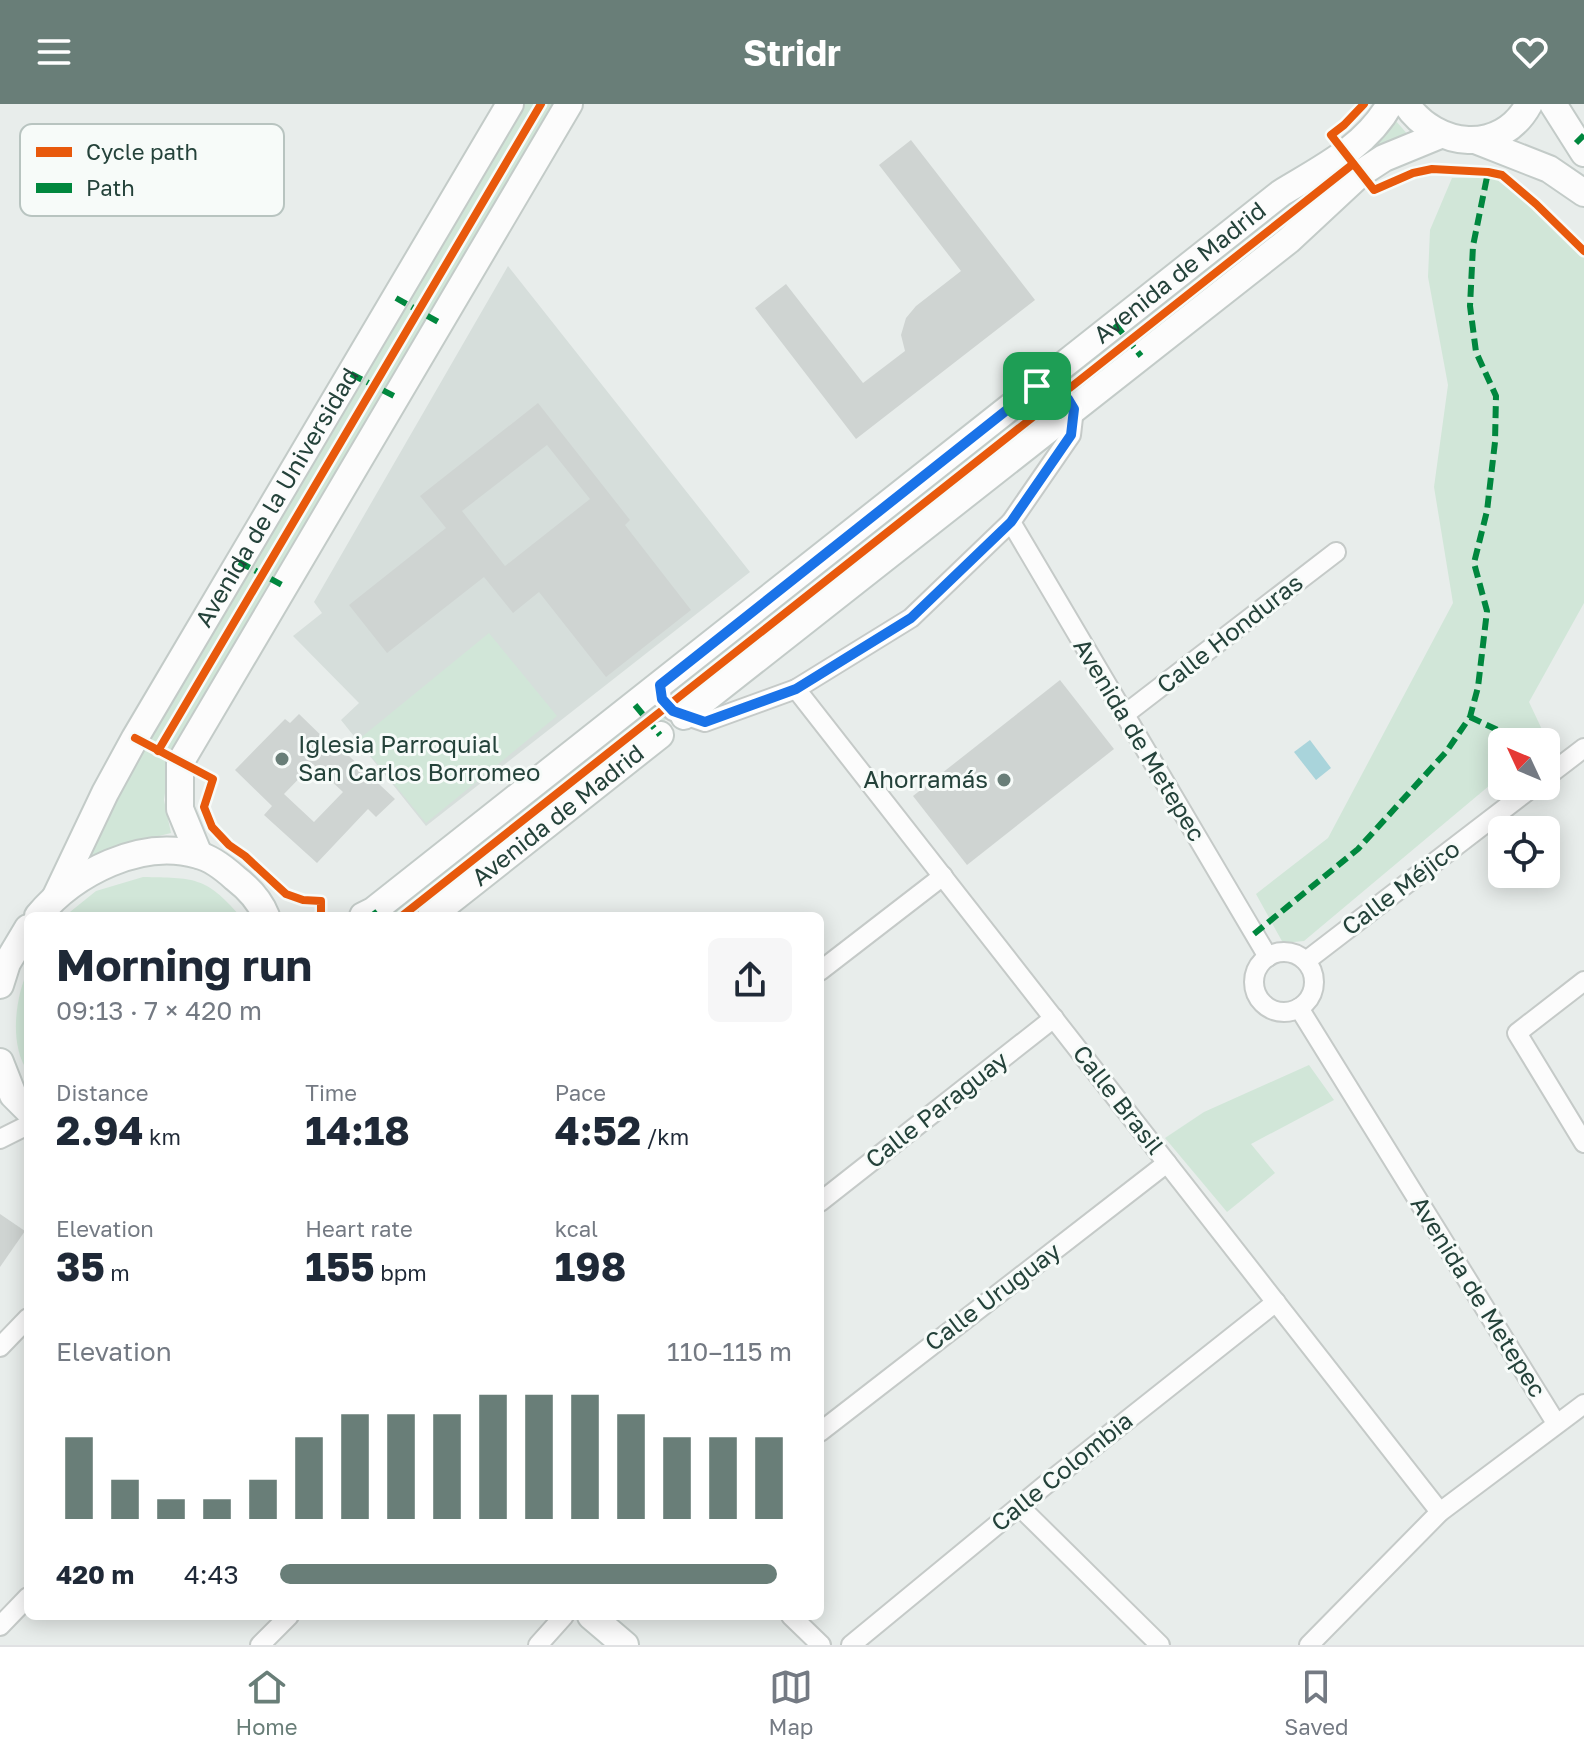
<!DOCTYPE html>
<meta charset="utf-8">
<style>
body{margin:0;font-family:"Golos Text",sans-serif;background:#f6f6f7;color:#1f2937;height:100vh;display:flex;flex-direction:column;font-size:30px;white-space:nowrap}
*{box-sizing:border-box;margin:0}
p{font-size:26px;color:#747a83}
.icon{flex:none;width:44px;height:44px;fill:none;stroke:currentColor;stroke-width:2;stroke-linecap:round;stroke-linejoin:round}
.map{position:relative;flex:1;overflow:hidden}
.details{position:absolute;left:24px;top:808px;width:800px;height:708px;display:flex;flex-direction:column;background:#fff;border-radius:12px;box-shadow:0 4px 20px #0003}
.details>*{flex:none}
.needle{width:52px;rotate:314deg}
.controls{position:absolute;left:1488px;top:624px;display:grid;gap:16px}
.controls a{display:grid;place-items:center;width:72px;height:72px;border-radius:12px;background:#fff;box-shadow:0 4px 20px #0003;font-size:40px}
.pin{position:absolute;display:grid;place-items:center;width:68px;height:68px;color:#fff;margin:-34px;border-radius:16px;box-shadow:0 4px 12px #0006}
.round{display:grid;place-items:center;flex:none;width:84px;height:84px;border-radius:12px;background:#f6f6f7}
.head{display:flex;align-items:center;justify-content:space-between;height:136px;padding:0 32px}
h1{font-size:44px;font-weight:700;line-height:60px}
.figures{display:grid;grid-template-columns:repeat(3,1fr);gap:12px;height:136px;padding:8px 32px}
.figures div{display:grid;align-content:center}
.figures b{font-size:40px;font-weight:700}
.figures small{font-size:22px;font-weight:400}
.figures p{font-size:22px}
.chart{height:224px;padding:16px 32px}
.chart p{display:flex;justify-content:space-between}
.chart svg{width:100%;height:144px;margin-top:8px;stroke:#697e78;stroke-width:6}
ul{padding:0 32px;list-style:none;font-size:26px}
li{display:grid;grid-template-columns:128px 96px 1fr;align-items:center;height:60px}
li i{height:20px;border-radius:10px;background:#697e78}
header{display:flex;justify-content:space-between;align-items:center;height:104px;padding:0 32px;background:#697e78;color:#fff;font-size:36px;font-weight:700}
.dock{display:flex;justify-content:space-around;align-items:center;height:112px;border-top:2px solid #e0e1e3;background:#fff;font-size:22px;color:#747a83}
.dock a{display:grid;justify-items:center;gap:4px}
.dock .active{color:#697e78}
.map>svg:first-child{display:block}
.built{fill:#d6dedb}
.green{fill:#d1e6d8}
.water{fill:#a9d4db}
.building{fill:#cfd4d2;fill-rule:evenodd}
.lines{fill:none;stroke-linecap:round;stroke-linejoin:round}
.street-casing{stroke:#c5cac8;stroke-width:22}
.secondary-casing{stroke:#c3cbc8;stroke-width:30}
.street{stroke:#fcfcfc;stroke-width:18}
.secondary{stroke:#fcfcfc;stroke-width:26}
.quiet{stroke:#00873e;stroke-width:6;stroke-dasharray:12 6;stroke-linecap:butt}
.cycleway-casing{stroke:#f7fbf9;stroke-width:13}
.cycleway{stroke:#e8590c;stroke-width:8}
.route-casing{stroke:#fff;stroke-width:16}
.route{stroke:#1a73e8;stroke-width:10}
.poi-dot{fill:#697e78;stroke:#f7fbf9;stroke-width:3}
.labels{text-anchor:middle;stroke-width:6;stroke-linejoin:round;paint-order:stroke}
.street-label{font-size:24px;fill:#24423a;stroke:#f7fbf9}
.poi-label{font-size:24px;fill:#24423a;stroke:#f7fbf9;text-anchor:start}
.key{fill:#f7fbf9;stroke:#b8c4c0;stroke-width:2}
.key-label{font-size:22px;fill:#24423a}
</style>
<header><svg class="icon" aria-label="menu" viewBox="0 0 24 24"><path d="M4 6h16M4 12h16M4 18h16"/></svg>Stridr<svg class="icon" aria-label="heart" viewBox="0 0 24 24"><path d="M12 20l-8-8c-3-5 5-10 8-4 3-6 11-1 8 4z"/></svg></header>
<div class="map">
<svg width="1584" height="1541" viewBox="0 0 1584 1541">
<rect width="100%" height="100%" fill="#e8edeb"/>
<!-- built -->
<polygon class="built" points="508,162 750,468 426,722 341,616 359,599 293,532 322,509 314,498"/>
<!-- green -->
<g class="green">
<polygon points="522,0 560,0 168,669 164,696 171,729 123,741 71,767"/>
<polygon points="1395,16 1410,33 1283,126 418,812 383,812 1288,96 1357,52"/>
<polygon points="1452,74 1495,74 1545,114 1584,154 1584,499 1529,598 1546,634 1541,638 1502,638 1502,671 1304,837 1283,839 1256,790 1328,734 1453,499 1434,383 1448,281 1428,173 1430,126"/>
<polygon points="489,529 557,612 426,719 358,636"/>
<path d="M143 773C193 774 206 772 240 812H65L96 787Z"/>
<path d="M28 866V968C9 941 15 894 28 866Z"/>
<polygon points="1309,961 1334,996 1251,1040 1275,1069 1227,1108 1165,1034 1204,1008"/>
</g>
<!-- water -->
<polygon class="water" points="1310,636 1331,664 1316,676 1294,648"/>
<!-- building -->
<g class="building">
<polygon points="911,36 1035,196 856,335 755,204 786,180 863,279 905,247 901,231 906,214 916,202 961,167 879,61"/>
<path d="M538 299 630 416 625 421 691 506 606 573 539 488 513 509 484 473 387 549 349 501 446 424 420 392ZM547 341 590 395 505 462 462 407Z"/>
<polygon points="1060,576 1114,645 967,761 913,692"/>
<path d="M299 610 331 641 334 638 395 695 376 713 368 705 317 759 264 711 272 702 235 666 285 615 290 619ZM313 660 343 688 314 718 284 690Z"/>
<polygon points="0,1110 25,1127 0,1163"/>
</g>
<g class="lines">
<!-- street casing -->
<g class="street-casing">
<g id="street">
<polyline points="1011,418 1268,853"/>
<polyline points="660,581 662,595 673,607 705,618 796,585 911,514 1011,418 1071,331 1074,305 1068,295 1037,282"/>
<polyline points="796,585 1440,1408"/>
<polyline points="1124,611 1336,448"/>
<polyline points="1546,673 1584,644"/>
<circle cx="1284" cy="878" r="30"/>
<polyline points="1306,857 1534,682"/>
<polyline points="820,867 943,772"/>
<polyline points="1584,877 1517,929 1584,1039"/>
<polyline points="1299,904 1556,1319"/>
<polyline points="0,1035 28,1021"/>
<polyline points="820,1098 1054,914"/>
<polyline points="0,1243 28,1214"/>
<polyline points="820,1328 1167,1059"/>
<polyline points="1019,1402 1160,1541"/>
<polyline points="791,1512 821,1541"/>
<polyline points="0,1522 28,1493"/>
<polyline points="260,1541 289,1512"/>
<polyline points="538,1541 564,1512"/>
<polyline points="851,1541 1044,1382 1276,1198"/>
<polyline points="1309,1541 1440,1408 1584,1300"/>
</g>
</g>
<!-- secondary casing -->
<g class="secondary-casing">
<g id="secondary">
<path d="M1406 0C1436 44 1501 52 1529 0"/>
<polyline points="1553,0 1584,49"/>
<polyline points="1475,36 1549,65 1584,89"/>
<polyline points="684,612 1289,136 1361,69 1384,54 1440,31"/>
<polyline points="199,751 180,705 180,659 569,0"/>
<path id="s1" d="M56 792 105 689 135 634 510 0"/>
<path d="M38 812C74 769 141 734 198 751 211 754 225 765 235 774 248 784 260 797 266 812"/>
<path id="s2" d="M363 812 373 807 1281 89C1322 64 1366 43 1390 0"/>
<path id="s3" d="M431 812 660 631"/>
<polyline points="0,881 7,859 28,824"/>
<polyline points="0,958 13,991 28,1006"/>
<polyline points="591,1512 625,1541"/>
</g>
</g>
<!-- street -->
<use href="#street" class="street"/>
<!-- secondary -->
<use href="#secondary" class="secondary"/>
<!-- quiet -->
<g class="quiet">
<polyline points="1576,39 1584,31"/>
<polyline points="396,194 440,219"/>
<polyline points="1115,220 1141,252"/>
<polyline points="351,270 396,293"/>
<polyline points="239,458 284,482"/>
<polyline points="635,601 660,631"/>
<polyline points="1470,613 1523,638"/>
<polyline points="1546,660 1553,667"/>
<polyline points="373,807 377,812"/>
<polyline points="1254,830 1358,745 1446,648 1470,613 1478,583 1487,507 1474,459 1487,407 1495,338 1496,292 1476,248 1470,202 1473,142 1488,68"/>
</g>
<!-- cycleway casing -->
<g class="cycleway-casing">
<g id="cycleway">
<polyline points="1364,0 1344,21 1331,31 1374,86 1413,69 1432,65 1488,68 1502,71 1536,100 1584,147"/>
<polyline points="135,634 213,675 204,703 212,723 229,741 245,752 286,790 303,796 321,797 321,812"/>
<polyline points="158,647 541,0"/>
<polyline points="402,812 1353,60"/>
</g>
</g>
<!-- cycleway -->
<use href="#cycleway" class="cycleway"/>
</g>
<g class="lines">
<!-- route casing -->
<g class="route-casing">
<polygon id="route" points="1037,282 1068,295 1074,305 1071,331 1011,418 911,514 796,585 705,618 673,607 662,595 660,581"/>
</g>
<!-- route -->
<use href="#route" class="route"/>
</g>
<!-- markers -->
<g class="poi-dot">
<circle cx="282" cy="655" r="8"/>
<circle cx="1004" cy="676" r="8"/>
</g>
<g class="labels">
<!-- street labels -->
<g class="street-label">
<text dy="8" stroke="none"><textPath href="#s2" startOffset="1040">Avenida de Madrid</textPath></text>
<text dy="8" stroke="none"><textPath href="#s1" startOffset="456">Avenida de la Universidad</textPath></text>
<text transform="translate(1230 530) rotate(-38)" y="8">Calle Honduras</text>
<text transform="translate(1139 636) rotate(59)" y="8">Avenida de Metepec</text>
<text dy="8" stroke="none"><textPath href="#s3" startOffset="162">Avenida de Madrid</textPath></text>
<text transform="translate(1401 784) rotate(-37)" y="8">Calle Méjico</text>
<text transform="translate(1118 996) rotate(52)" y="8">Calle Brasil</text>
<text transform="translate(937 1006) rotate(-38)" y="8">Calle Paraguay</text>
<text transform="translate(993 1193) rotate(-37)" y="8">Calle Uruguay</text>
<text transform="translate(1478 1193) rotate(58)" y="8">Avenida de Metepec</text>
<text transform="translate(1062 1368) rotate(-39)" y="8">Calle Colombia</text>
</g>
<!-- poi labels -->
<g class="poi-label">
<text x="298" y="649">Iglesia Parroquial<tspan x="298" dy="28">San Carlos Borromeo</tspan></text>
<text x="988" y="684" text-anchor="end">Ahorramás</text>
</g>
</g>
<!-- legend -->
<rect x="20" y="20" width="264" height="92" rx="12" class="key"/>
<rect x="36" y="43" width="36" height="10" fill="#e8590c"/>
<rect x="36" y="79" width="36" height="10" fill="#00873e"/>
<g class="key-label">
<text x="86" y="56">Cycle path</text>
<text x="86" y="92">Path</text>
</g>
</svg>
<div class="controls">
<a><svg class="needle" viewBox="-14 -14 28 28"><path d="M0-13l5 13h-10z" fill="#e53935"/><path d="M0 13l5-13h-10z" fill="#747a83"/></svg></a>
<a><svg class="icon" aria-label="locate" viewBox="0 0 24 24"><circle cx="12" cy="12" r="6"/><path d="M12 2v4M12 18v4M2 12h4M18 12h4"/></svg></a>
</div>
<div class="pin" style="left:1037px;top:282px;background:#1e9e55"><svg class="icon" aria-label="arrive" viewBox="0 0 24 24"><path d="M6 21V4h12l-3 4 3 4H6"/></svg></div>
<section class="details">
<div class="head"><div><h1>Morning run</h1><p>09:13 · 7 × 420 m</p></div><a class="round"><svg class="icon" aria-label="share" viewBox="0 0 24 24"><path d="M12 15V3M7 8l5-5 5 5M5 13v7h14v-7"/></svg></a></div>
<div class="figures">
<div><p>Distance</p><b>2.94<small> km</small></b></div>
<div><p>Time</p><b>14:18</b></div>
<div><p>Pace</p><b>4:52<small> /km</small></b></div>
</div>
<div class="figures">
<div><p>Elevation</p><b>35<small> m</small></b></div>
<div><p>Heart rate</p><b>155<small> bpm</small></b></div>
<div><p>kcal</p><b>198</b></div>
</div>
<div class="chart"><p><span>Elevation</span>110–115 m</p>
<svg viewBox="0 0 160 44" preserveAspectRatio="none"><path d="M5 44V19M15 44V32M25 44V38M35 44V38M45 44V32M55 44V19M65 44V12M75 44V12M85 44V12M95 44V6M105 44V6M115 44V6M125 44V12M135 44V19M145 44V19M155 44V19"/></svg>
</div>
<ul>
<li><b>420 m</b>4:43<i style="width:97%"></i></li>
</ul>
</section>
</div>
<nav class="dock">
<a class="active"><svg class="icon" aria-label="home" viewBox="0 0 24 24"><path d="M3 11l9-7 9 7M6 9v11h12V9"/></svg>Home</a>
<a><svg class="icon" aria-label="map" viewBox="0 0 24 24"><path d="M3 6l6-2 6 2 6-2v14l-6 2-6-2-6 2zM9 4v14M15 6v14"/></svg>Map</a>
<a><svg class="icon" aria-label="saved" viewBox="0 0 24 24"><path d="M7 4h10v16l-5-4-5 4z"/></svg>Saved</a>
</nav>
